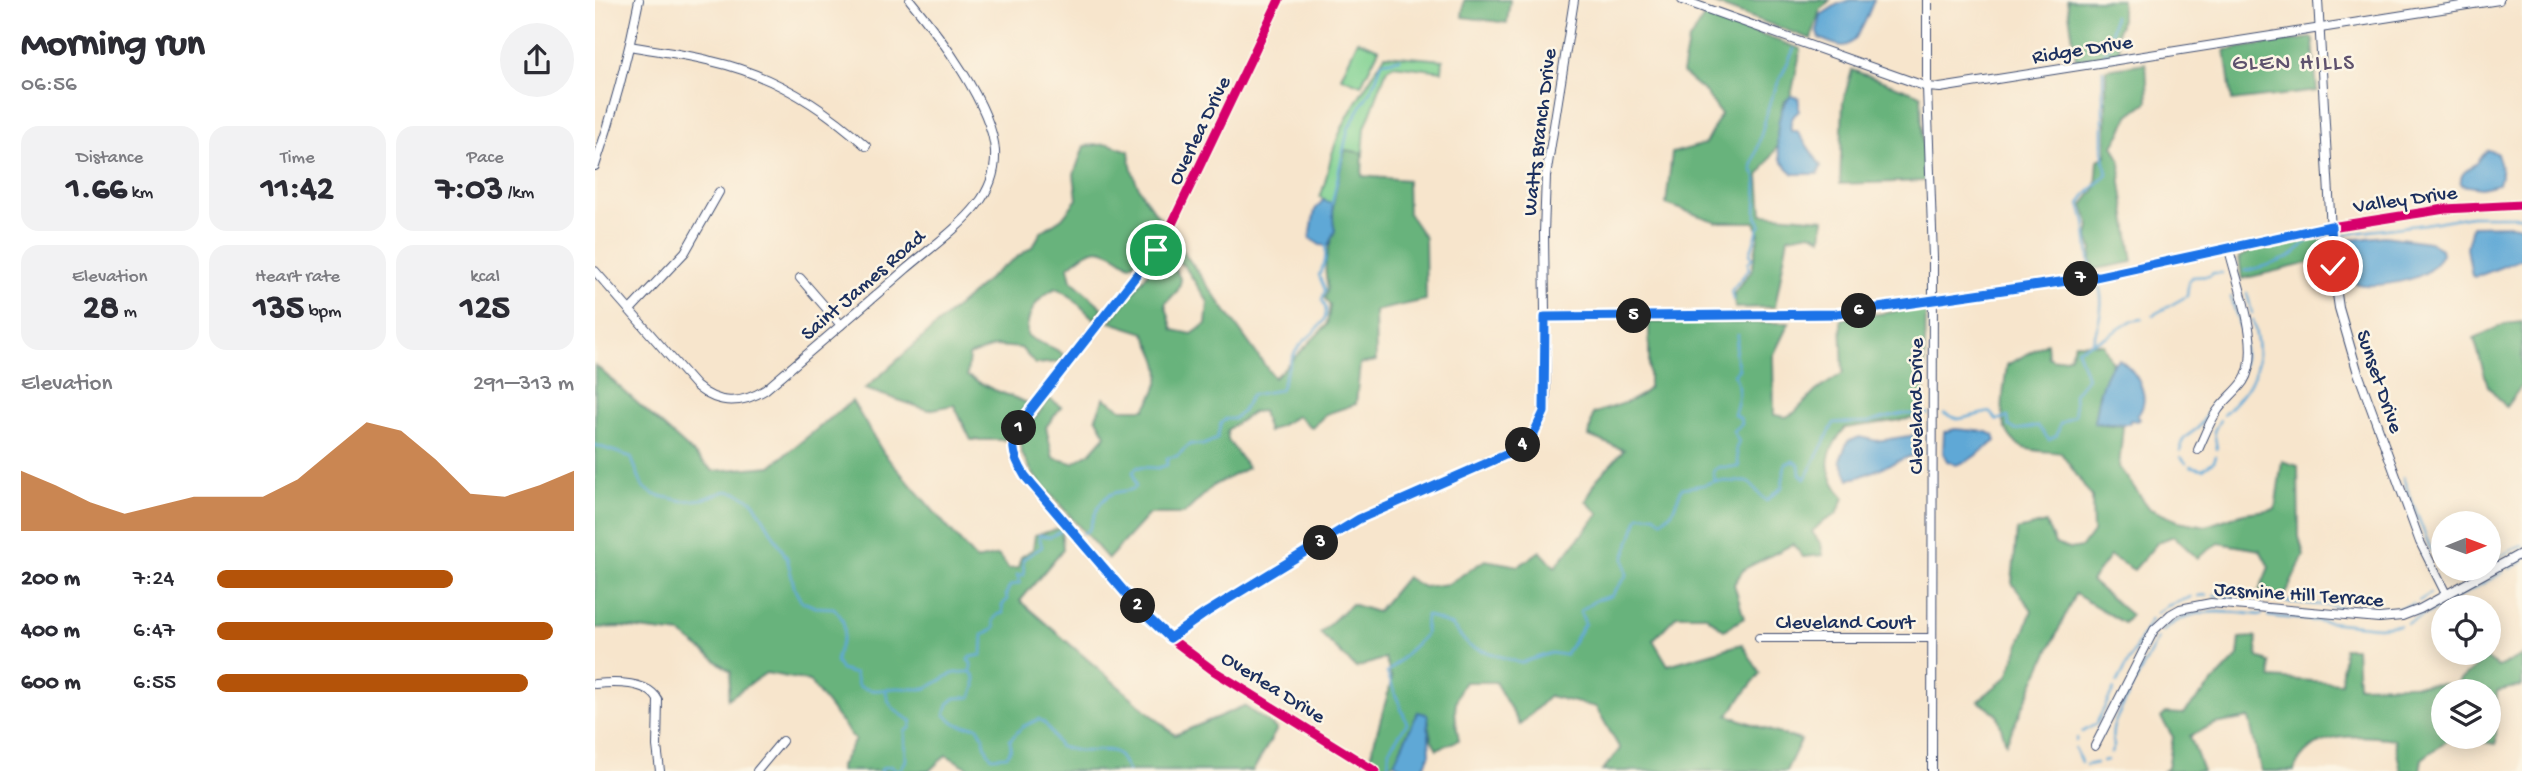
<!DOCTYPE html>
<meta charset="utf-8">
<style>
body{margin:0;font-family:"Gochi Hand",sans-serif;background:#f2f2f3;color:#2b2b33;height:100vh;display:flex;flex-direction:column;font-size:26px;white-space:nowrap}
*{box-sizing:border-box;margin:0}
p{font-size:23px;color:#7c7c81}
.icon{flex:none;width:38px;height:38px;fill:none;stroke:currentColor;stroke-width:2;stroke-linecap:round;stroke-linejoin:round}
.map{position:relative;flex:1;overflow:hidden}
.panel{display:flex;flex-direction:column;background:#fff;width:595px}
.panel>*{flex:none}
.needle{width:46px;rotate:89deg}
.controls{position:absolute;left:1836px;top:511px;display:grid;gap:14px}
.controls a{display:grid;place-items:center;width:70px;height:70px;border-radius:50%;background:#fff;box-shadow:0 4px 18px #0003;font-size:35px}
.pin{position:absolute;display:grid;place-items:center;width:60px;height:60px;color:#fff;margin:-30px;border:4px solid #fff;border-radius:50%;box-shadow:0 2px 7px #0007}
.km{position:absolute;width:35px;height:35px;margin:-18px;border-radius:50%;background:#222;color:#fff;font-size:19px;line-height:35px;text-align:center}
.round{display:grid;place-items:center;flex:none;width:74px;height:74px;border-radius:37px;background:#f2f2f3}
.head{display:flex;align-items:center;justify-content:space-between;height:119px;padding:0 21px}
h1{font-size:38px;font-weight:700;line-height:52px}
.metrics{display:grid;grid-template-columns:repeat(3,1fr);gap:10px;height:119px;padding:7px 21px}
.metrics div{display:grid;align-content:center;border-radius:18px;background:#f2f2f3;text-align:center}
.metrics b{font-size:35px;font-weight:700}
.metrics small{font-size:19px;font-weight:400}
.metrics p{font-size:19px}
.chart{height:196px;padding:14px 21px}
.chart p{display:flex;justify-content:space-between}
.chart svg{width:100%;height:126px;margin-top:7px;fill:#b45309;opacity:.7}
ul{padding:0 21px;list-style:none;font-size:23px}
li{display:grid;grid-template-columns:112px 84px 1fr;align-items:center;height:52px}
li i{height:18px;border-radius:9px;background:#b45309}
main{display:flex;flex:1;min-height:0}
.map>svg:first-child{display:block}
.green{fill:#80d192;stroke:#4e8078;stroke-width:2}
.forest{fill:#68b37c;stroke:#42716d;stroke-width:2}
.water{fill:#5fa8d6;stroke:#3d6c9a;stroke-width:2}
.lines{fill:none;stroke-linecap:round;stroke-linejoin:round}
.stream{stroke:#5fa8d6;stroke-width:2.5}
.minor-casing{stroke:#3c4a6e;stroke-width:10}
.minor{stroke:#fff;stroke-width:8}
.cycleway-casing{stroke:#fcf5e5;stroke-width:13}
.cycleway{stroke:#d6006c;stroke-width:9}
.route-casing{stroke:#fff;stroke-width:14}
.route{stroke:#1a73e8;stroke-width:9}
.labels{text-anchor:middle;stroke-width:5;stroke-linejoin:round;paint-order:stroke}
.street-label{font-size:21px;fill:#1b2f5e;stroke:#fcf5e5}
.neighbourhood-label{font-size:23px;letter-spacing:2px;fill:#5f526e;stroke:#fcf5e5}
</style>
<main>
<section class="panel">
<div class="head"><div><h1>Morning run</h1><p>06:56</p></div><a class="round"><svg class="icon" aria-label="share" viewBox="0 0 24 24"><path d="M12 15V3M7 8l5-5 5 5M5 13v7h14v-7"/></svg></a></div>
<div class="metrics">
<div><p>Distance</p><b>1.66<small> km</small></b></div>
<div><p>Time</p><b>11:42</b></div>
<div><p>Pace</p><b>7:03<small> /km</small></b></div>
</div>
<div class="metrics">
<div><p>Elevation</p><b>28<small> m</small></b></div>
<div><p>Heart rate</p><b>135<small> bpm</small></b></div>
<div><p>kcal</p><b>125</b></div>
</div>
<div class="chart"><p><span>Elevation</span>291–313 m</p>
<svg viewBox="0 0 160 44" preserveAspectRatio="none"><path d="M0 44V23L10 28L20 34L30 38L40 35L50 32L60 32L70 32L80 26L90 16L100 6L110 9L120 19L130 31L140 32L150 28L160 23V44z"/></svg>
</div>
<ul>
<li><b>200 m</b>7:24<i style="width:66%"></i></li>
<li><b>400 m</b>6:47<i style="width:94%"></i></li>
<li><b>600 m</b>6:55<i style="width:87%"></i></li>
</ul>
</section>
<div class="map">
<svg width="1927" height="771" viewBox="0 0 1927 771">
<rect width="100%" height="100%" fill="#fcf5e5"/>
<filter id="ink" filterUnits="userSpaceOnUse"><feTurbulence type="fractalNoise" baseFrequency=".0143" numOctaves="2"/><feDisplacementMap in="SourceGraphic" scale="14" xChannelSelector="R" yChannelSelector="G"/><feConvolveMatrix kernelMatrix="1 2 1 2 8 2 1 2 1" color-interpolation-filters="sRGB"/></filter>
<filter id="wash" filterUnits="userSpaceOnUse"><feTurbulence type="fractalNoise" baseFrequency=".00686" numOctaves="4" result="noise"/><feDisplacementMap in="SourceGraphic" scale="28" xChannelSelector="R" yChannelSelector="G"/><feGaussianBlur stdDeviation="1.57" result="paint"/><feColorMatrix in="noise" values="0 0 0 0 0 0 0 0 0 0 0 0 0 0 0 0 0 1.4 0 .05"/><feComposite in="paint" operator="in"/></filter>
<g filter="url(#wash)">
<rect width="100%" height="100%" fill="#f7e5cc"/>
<!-- green -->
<g class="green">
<polygon points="763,40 784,49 766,85 746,77"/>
<path d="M790 55 848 60 847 71 798 65 792 69 770 128 768 153 750 150 738 207 736 204 725 197C732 181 733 165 739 148 750 115 772 85 790 55Z"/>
</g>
<!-- forest -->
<g class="forest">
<polygon points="869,0 915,0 912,23 867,17"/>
<polygon points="1109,0 1235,0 1225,10 1216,39"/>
<polygon points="1472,0 1526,0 1526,21 1521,37 1526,54 1481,60"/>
<polygon points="1110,15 1206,49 1196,96 1188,103 1184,123 1184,144 1164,176 1167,214 1229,219 1227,238 1216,233 1193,237 1180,307 1140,308 1139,293 1157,270 1164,233 1160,222 1122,222 1071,204 1077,153 1110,144 1126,114 1111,93 1087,73 1093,42"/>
<polygon points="1716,38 1718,40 1722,91 1637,101 1630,50"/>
<polygon points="1551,63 1553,101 1533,116 1526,133 1518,145 1525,159 1526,183 1538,262 1500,269 1496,260 1497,249 1493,238 1495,226 1488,205 1501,188 1503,160 1511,156 1511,69"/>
<polygon points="1257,70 1326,95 1329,181 1245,184 1248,102"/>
<path d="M514 144 534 151C536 180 550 202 569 223L550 253 535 265C504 245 503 242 473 267L476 280 508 308 499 319 475 296 461 288C442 297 431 314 432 335 444 345 456 344 469 355L465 362 440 364 426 348 401 346 374 356 372 376 397 389 433 403 424 414 409 440H376L359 405 333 410 270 389 401 272 438 246 446 232 467 218 482 199 479 174 489 146Z"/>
<path d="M750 150 768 153 767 176 812 180 813 213 830 238 831 300 780 311 781 361 765 364 761 404 731 414 717 428 702 416 673 432 667 411 658 412 632 430 633 440 653 468 619 485 589 514H554L513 559 438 474 426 452 425 437 455 399 466 407 451 427 458 458 478 463 496 452 511 435 501 417 509 398 527 409H550C572 375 567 368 550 333L515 322 564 259 579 267 586 280 583 290 570 304 578 330 597 334 611 324 613 302 590 267 570 251 579 239 679 378 732 325 735 306 730 298C734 288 732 286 731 276 729 261 734 244 740 230 732 210 746 171 750 150Z"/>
<polygon points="1728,232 1727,260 1647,279 1644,257 1672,244"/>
<path d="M1326 308 1331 312 1328 417 1250 428C1229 455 1227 470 1249 498L1242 514 1226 523 1217 532 1226 544 1228 555 1208 557 1198 544 1149 569 1139 584 1149 618 1129 630 1110 615H1082L1058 640 1073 665 1147 644 1165 673 1133 715 1176 731 1206 740 1191 771H1007L1025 749 1001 707 954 696 925 725 900 682H870C856 700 860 718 864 740L842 749 836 739 833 717 823 712 799 763 786 767 775 757 797 679 790 658 761 668 725 633 756 604 782 612 811 577 828 587 853 584 890 560 924 566 945 551 960 567 1004 514 991 501 1002 479 1029 450 994 436 998 414C1018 405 1039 404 1054 388V322L1194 323 1178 356 1179 415 1191 417 1199 413 1221 391 1248 373 1246 319Z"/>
<polygon points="1927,322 1927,385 1911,407 1893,386 1879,338 1910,324"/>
<path d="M1452 343 1453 357 1459 360 1474 357 1480 343 1508 344 1517 363 1504 393 1499 423 1528 426 1524 467 1555 509 1583 521 1611 526 1649 513 1680 509 1687 461 1703 466 1704 537 1709 555 1689 598 1664 591 1674 567 1665 550 1624 543 1602 558 1579 536 1563 542 1539 570 1515 556 1496 581 1536 615 1529 623 1480 594 1411 743 1402 714 1383 701 1413 676 1437 610 1417 583 1422 530 1451 523 1460 544 1475 549 1487 547 1498 532 1497 497 1466 453C1455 451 1437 452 1427 447 1398 431 1409 391 1412 365Z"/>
<polygon points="0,365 118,471 176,466 257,401 289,454 381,560 403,555 414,569 423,568 426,557 438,549 440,535 466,528 468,549 425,601 580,735 649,706 682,729 658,771 379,771 351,755 334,771 245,771 245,766 260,740 214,681 171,673 133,699 136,672 86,634 26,627 0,628"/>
<path d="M1661 637 1663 657 1675 663 1676 678 1746 683 1749 648H1761L1763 686 1860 684 1891 658 1903 667 1927 655V686L1902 691 1901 744 1857 737H1894V691H1848V737H1856L1827 759 1825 771H1806L1799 739C1764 734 1713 731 1699 771H1666L1654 718 1619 724 1595 736 1608 771H1569L1573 768 1578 737 1566 718 1571 713 1588 714 1643 656 1645 638Z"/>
</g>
<!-- water -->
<g class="water">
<path d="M1255 0H1279C1274 12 1262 48 1247 46 1239 45 1231 41 1224 38L1222 31 1226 15 1243 4Z"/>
<path d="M1196 96 1204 98V111C1197 116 1194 122 1196 131H1202L1226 166 1223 174H1199C1195 170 1190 166 1187 161 1178 144 1182 108 1196 96Z"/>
<path d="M1893 150 1902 153C1906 163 1908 174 1904 184L1886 188 1866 185C1864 171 1874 170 1882 163 1886 158 1888 154 1893 150Z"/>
<path d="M728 200 737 204C740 212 736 221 740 230L733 246 725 245 715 238 720 210Z"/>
<polygon points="1916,225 1927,227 1927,259 1881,277 1877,276 1872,248 1877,226"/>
<path d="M1789 236 1834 242 1846 249 1847 254C1842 263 1837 270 1828 274 1816 281 1768 291 1758 281 1754 278 1754 272 1752 266 1749 256 1748 249 1755 240Z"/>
<path d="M1524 359C1542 371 1558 398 1542 416L1545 419 1543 421 1535 420 1534 424 1499 423C1502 405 1507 368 1524 359Z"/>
<polygon points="1360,429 1392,432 1399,435 1401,441 1374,460 1361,465 1352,461 1348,453 1349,432"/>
<polygon points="1321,435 1322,448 1318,455 1264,477 1254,479 1245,460 1253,441 1265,437 1281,441"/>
<polygon points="823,712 831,714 833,717 835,754 827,771 812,771 799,763"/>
</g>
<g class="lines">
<!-- stream -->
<g class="stream">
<polyline points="1513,56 1509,53 1514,47 1519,16"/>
<polyline points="737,204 753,129 780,82 787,62 805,59"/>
<polyline points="1744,235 1830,224 1876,216 1927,216"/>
<polyline points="1495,267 1490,221 1485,204 1490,196 1512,174 1508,152 1508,70"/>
<path d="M1650 271C1666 267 1682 264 1696 256 1712 247 1702 239 1730 238"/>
<polyline points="1652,293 1657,313"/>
<polyline points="1138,300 1136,291 1154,269 1153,263 1157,258 1155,254 1163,229 1166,225 1161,217 1162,180 1157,168 1176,98 1199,49"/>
<polyline points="1558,315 1592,296 1594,280 1597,277 1615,276 1618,273 1627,273"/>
<path d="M1497 343C1504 325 1510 304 1504 286"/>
<polyline points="1349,414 1364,419 1395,412 1402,420 1413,417 1414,426 1421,430 1443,426 1454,440 1462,435 1465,424 1480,415 1479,394 1492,378 1482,349 1513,336 1536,321 1547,319"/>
<path d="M1628 415C1662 380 1669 368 1658 320"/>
<path d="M0 445 36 457 48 487 60 495 89 501 108 499 131 491 143 493 158 501 192 558 200 590 206 601 220 607 239 608C260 630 243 642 241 662L246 670 260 674 263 686C281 693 283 690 301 688 313 687 323 692 334 687 352 678 353 671 376 672L380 678V687L376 697 360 698 353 704 350 715C361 725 366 727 381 726 393 736 386 747 397 757L412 756 416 748 415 740 427 727 444 719C455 725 457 737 465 747 476 750 487 752 499 751 521 749 523 750 533 771"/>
<polyline points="1622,449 1619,431 1625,420"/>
<polyline points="1585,451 1589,438 1603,428 1613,412 1643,377 1649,362 1649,341 1636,297"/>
<polyline points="1586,457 1591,463"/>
<polyline points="1595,466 1608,469 1619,461 1621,456"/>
<path d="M1808 478 1835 548 1851 577C1861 582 1872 574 1881 569"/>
<path d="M1120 481 1118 471 1124 467H1144L1141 448 1144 442 1138 431 1147 424 1145 418 1139 415C1144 400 1146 389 1139 374L1144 369 1140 354 1143 335"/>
<path d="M488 533 494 530C499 516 504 498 519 493 528 490 533 493 541 487L538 472 542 467 563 468 572 465V458L582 456 595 444 608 445 622 439 626 422 631 419H638L647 412 656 395 685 390C690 378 694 360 702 349 714 333 741 322 727 300L730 290 724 275 730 261 731 245"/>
<polyline points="1897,560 1927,545"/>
<polyline points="1914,569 1927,562"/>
<polyline points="1619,595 1748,607"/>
<polyline points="1603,596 1612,595"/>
<polyline points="1824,601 1835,594"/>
<polyline points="1848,606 1908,572"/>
<polyline points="1755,608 1798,610 1818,604"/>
<polyline points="1562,613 1572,606 1596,597"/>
<polyline points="1673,616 1783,627 1805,625"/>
<polyline points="1812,623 1842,609"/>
<path d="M1567 632C1595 605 1631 612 1667 615"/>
<polyline points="376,671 376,663 373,660 375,657 387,655 388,635 400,628 398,621 402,615 408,613 407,606 412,599 411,594 415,586 425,583 422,575 429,575 428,559 447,547 444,535 455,537 466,531"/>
<polyline points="1522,683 1556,619"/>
<polyline points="1536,690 1563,638"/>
<polyline points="1487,732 1501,724 1519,689"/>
<polyline points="1481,740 1482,738"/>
<polyline points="1480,748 1486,762"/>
<path d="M1516 753 1519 746C1513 728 1525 712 1533 696"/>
<polyline points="1508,761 1512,760"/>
<polyline points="1491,765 1501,763"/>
<path d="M286 771 287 768 296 766 301 770 306 769 311 760 310 731 315 728 317 721C304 714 292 707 291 691"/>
<polyline points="793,771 794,750 812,723 792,673 830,635 831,615 857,626 874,646 925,663 956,653 970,655 990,623 985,611 1001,600 1016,596 1032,575 1029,558 1044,516 1059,515 1067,521 1077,512 1087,488 1108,485 1120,481 1154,482 1171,501 1187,487 1190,464 1198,461 1204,464 1205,474 1210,479 1239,423 1273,422 1306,414 1333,414"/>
</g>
</g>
</g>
<g filter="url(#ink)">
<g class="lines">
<!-- minor casing -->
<g class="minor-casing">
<g id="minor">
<path d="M684 0 575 228 561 250 428 420C414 445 416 452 430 476L545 610 575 638 619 671 780 771"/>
<polyline points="1087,0 1332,87 1345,88 1904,0"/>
<polyline points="1332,0 1332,87 1338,258 1337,771"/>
<polyline points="1723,0 1738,266 1744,308 1762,370 1825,542 1851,594"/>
<path d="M35 46C62 51 89 54 116 61 175 74 226 105 271 146"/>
<path d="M0 166C19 111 33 57 44 0"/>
<path d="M0 271 101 386C123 405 145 405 170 390 217 350 264 310 311 269 332 251 365 227 382 205 394 190 401 171 400 151 397 105 344 35 315 0"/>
<polyline points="205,278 246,325"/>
<polyline points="35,310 90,252 124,192"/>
<polyline points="950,317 1241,314 1500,277 1736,227 1850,209 1927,205"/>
<path d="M1603 450C1609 437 1614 422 1623 410 1630 400 1641 392 1648 382 1669 350 1642 284 1634 249"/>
<path d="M575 638 613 612 764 519 924 449C942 433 949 418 951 394L949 233 951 176 979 0"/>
<polyline points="1164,638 1337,638"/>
<path d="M0 684C19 682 53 681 63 700L62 746 65 771"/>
<polyline points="1500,746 1559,630 1576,614 1585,609 1616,603 1784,618 1807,616 1825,609 1927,553"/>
<polyline points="162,771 187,741"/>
</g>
</g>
<!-- minor -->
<use href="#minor" class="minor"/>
<!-- cycleway casing -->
<g class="cycleway-casing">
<g id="cycleway">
<path d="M684 0 575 228 561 250 428 420C414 445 416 452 430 476L545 610 575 638 619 671 780 771"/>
<polyline points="950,317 1241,314 1500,277 1736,227 1850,209 1927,205"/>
</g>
</g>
<!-- cycleway -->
<use href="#cycleway" class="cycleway"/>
</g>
</g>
<g class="lines" filter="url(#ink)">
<!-- route casing -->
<g class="route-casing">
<path id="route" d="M561 250 428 420C415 444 416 453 430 476L545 610 575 638 612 612 764 519 924 449 939 433 949 412 950 317 1241 314 1500 277 1736 226 1738 266"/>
</g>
<!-- route -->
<use href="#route" class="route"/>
</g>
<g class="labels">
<!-- street labels -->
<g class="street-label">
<text transform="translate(1487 48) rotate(-9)" y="7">Ridge Drive</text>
<text transform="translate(603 130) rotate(-64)" y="7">Overlea Drive</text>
<text transform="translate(943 132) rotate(-83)" y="7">Watts Branch Drive</text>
<text transform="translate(1810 198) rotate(-8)" y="7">Valley Drive</text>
<text transform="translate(267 284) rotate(-41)" y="7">Saint James Road</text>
<text transform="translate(1786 381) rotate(71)" y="7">Sunset Drive</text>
<text transform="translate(1320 406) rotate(-90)" y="7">Cleveland Drive</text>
<text transform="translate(1704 593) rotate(4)" y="7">Jasmine Hill Terrace</text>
<text x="1250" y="628">Cleveland Court</text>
<text transform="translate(679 686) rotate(32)" y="7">Overlea Drive</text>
</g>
<!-- neighbourhood labels -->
<g class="neighbourhood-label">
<text x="1699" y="69">GLEN HILLS</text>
</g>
</g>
</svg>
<div class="controls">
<a><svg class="needle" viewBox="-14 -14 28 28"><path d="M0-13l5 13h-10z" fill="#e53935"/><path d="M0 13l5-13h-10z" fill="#7c7c81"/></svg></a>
<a><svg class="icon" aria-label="locate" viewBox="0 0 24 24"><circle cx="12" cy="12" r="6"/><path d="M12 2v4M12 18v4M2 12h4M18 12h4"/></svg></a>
<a><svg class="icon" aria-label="layers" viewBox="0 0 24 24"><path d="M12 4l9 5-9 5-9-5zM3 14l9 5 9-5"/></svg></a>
</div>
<div class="pin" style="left:561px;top:250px;background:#1e9e55"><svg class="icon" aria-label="arrive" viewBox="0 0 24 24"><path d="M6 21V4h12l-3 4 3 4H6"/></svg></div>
<div class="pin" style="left:1738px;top:266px;background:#d93025"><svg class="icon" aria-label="check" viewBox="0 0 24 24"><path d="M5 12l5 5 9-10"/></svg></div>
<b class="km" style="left:424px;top:428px">1</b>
<b class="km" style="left:543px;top:606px">2</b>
<b class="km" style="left:726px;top:543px">3</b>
<b class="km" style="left:928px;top:445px">4</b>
<b class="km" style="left:1039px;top:316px">5</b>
<b class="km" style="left:1264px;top:311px">6</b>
<b class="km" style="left:1486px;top:279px">7</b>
</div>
</main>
